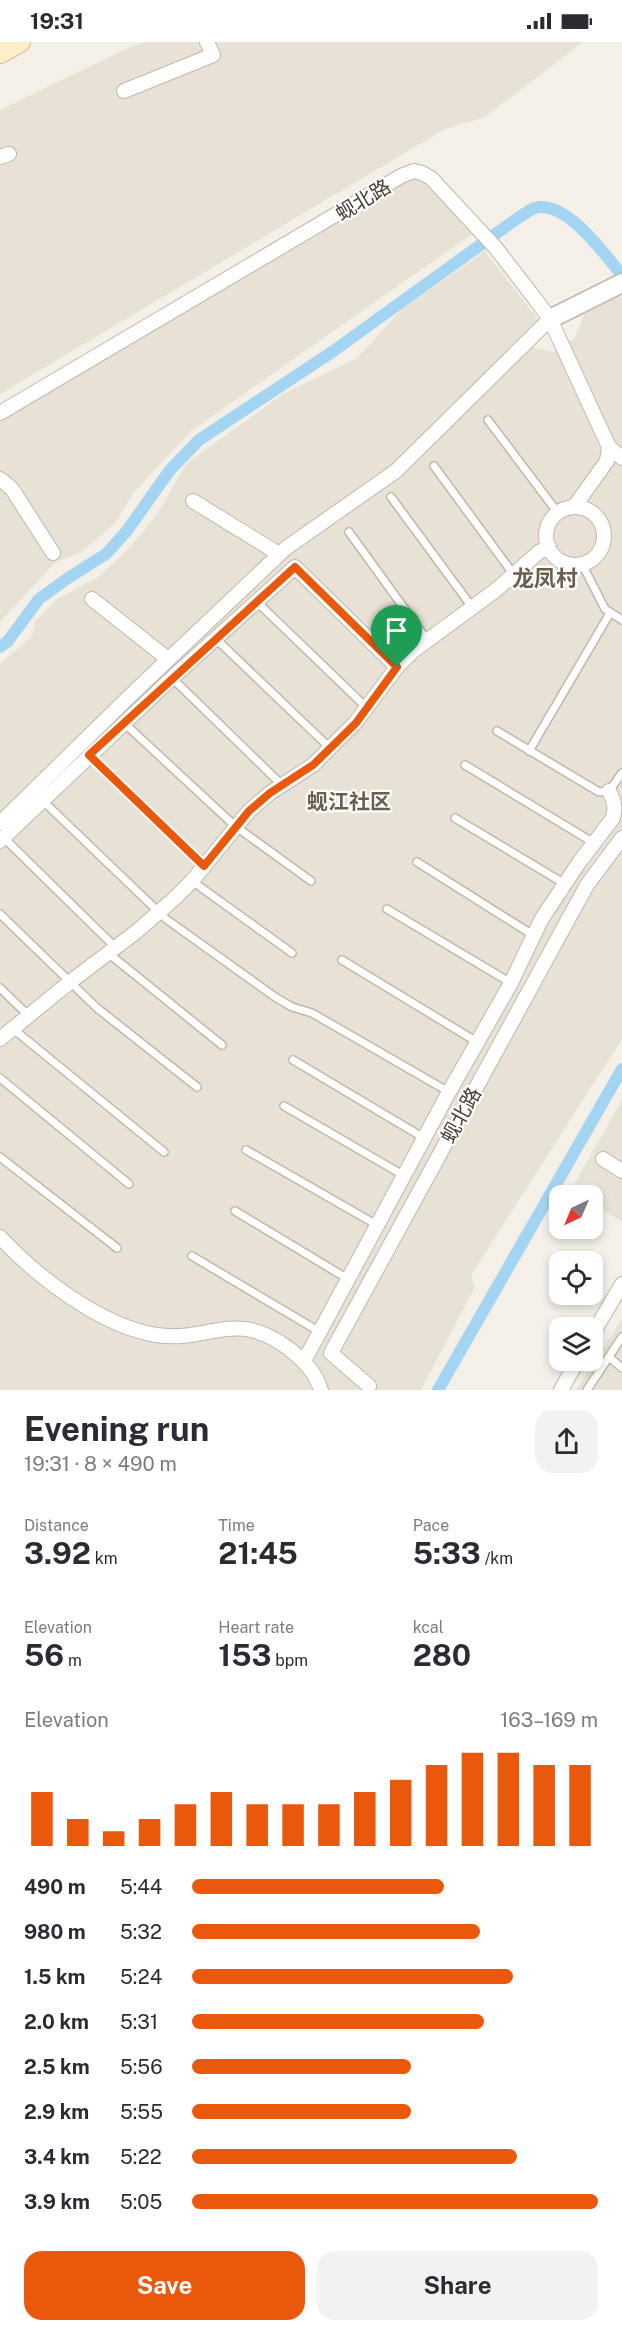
<!DOCTYPE html>
<meta charset="utf-8">
<style>
body{margin:0;font-family:"Public Sans","Noto Sans SC",sans-serif;background:#f2f2f3;color:#2b2b33;height:100vh;display:flex;flex-direction:column;font-size:22px;white-space:nowrap}
*{box-sizing:border-box;margin:0}
p{font-size:20px;color:#7c7c81}
.icon{flex:none;width:33px;height:33px;fill:none;stroke:currentColor;stroke-width:2;stroke-linecap:round;stroke-linejoin:round}
.map{position:relative;height:1348px;overflow:hidden}
.drawer{display:flex;flex-direction:column;background:#fff;flex:1}
.drawer>*{flex:none}
.needle{width:39px;rotate:224deg}
.buttons{position:absolute;left:549px;top:1143px;display:grid;gap:12px}
.buttons a{display:grid;place-items:center;width:54px;height:54px;border-radius:12px;background:#fff;box-shadow:0 3px 9px #0003;font-size:30px}
.pin{position:absolute;display:grid;place-items:center;width:51px;height:51px;color:#fff;margin:-62px -26px;border-radius:50% 50% 50% 0;rotate:-45deg;box-shadow:0 0 6px #0007}
.pin .icon{rotate:45deg}
.round{display:grid;place-items:center;flex:none;width:63px;height:63px;border-radius:18px;background:#f2f2f3}
.overview{display:flex;align-items:center;justify-content:space-between;height:102px;padding:0 24px}
h1{font-size:33px;font-weight:700;line-height:45px}
.stats{display:grid;grid-template-columns:repeat(3,1fr);gap:9px;height:102px;padding:6px 24px}
.stats div{display:grid;align-content:center}
.stats b{font-size:30px;font-weight:700}
.stats small{font-size:16px;font-weight:400}
.stats p{font-size:16px}
.chart{height:168px;padding:12px 24px}
.chart p{display:flex;justify-content:space-between}
.chart svg{width:100%;height:108px;margin-top:6px;stroke:#ea580c;stroke-width:6}
.button{display:flex;gap:12px;margin-top:auto;padding:12px 24px}
.button a{flex:1;height:69px;border-radius:18px;background:#ea580c;color:#fff;font-size:24px;font-weight:700;line-height:69px;text-align:center}
.button a+a{background:#f2f2f3;color:#2b2b33}
ul{padding:0 24px;list-style:none;font-size:20px}
li{display:grid;grid-template-columns:96px 72px 1fr;align-items:center;height:45px}
li i{height:15px;border-radius:8px;background:#ea580c}
.status{display:flex;justify-content:space-between;align-items:center;height:42px;padding:0 30px;background:#fff;direction:ltr}
.status svg{height:16px;fill:currentColor}
.map>svg:first-child{display:block}
.residential{fill:#e8e2d6}
.lines{fill:none;stroke-linecap:round;stroke-linejoin:round}
.canal{stroke:#a3d5f2;stroke-width:12}
.service-casing{stroke:#c0b7aa;stroke-width:10}
.minor-casing{stroke:#c0b7aa;stroke-width:16}
.tertiary-casing{stroke:#c0b7aa;stroke-width:21}
.secondary-casing{stroke:#d5c297;stroke-width:22}
.service{stroke:#fff;stroke-width:7}
.minor{stroke:#fff;stroke-width:14}
.tertiary{stroke:#fff;stroke-width:18}
.secondary{stroke:#ffefc7;stroke-width:20}
.route-casing{stroke:#fff;stroke-width:12}
.route{stroke:#ea580c;stroke-width:8}
.labels{text-anchor:middle;stroke-width:4.5;stroke-linejoin:round;paint-order:stroke}
.street-label{font-size:20px;fill:#484036;stroke:#fff}
.neighbourhood-label{font-size:21px;font-weight:bold;fill:#6b5e4d;stroke:#fff}
.quarter-label{font-size:22px;font-weight:bold;fill:#6b5e4d;stroke:#fff}
</style>
<div class="status"><b>19:31</b><svg viewBox="0 0 49 12"><path d="M0 12V9h3v3zM5 12V6h3v6zM10 12V3h3v9zM15 12V0h3v12zM26 1h20v11H26zM47 4h2v5h-2z"/></svg></div>
<div class="map">
<svg width="622" height="1348" viewBox="0 0 622 1348">
<rect width="100%" height="100%" fill="#f4f0e8"/>
<!-- residential -->
<g class="residential">
<polygon points="144,0 583,0 485,75 445,87 0,352 0,68 124,8"/>
<polygon points="395,129 424,140 472,192 191,389 134,450 115,482 80,511 56,520 0,580 0,363"/>
<polygon points="485,209 547,289 531,305 553,310 575,296 584,272 619,254 622,256 622,997 471,1233 475,1245 421,1348 0,1348 0,622 32,594 35,579 57,557 97,536 131,504 157,472 187,421 283,352 357,316 402,267"/>
<polygon points="622,1058 622,1180 593,1160 592,1154 583,1153 572,1146"/>
<polygon points="622,1277 622,1348 576,1348"/>
</g>
<g class="lines">
<!-- canal -->
<g class="canal">
<path d="M0 605 8 599 39 557 68 536 106 512 126 490 170 428 199 398 332 310 515 178C522 174 532 165 540 165 571 164 603 211 622 233"/>
<polyline points="438,1348 622,1027"/>
</g>
<!-- service casing -->
<g class="service-casing">
<g id="service">
<polyline points="488,378 558,471"/>
<polyline points="434,424 514,533"/>
<polyline points="391,455 472,565"/>
<polyline points="349,490 427,598"/>
<polyline points="582,522 605,567 622,578"/>
<polyline points="257,560 367,666"/>
<polyline points="216,597 330,706"/>
<polyline points="172,636 282,743"/>
<polyline points="124,681 235,784 311,839"/>
<polyline points="497,689 599,750 609,749 622,731"/>
<polyline points="529,709 610,571"/>
<polyline points="89,713 204,824"/>
<polyline points="465,723 594,801"/>
<polyline points="43,759 166,877 275,955 292,965 312,971 449,1050"/>
<polyline points="455,776 565,842"/>
<polyline points="4,796 115,905"/>
<polyline points="417,820 533,893"/>
<polyline points="192,839 292,911"/>
<polyline points="387,867 511,941"/>
<polyline points="0,872 97,966 197,1045"/>
<polyline points="108,911 222,1003"/>
<polyline points="342,918 477,1000"/>
<polyline points="0,946 28,973"/>
<polyline points="12,986 164,1110"/>
<polyline points="293,1018 424,1096"/>
<polyline points="0,1036 129,1142"/>
<polyline points="284,1064 403,1133"/>
<polyline points="246,1108 377,1183"/>
<polyline points="0,1115 117,1206"/>
<polyline points="235,1169 348,1237"/>
<polyline points="192,1214 320,1290"/>
<polyline points="609,1315 622,1326"/>
<polyline points="587,1348 622,1295"/>
</g>
</g>
<!-- minor casing -->
<g class="minor-casing">
<g id="minor">
<polyline points="124,49 213,13 207,0"/>
<polyline points="0,115 9,112"/>
<polyline points="0,371 401,134 414,129 422,131 431,136 495,205 536,258 550,277 609,405 622,416"/>
<polyline points="0,437 12,447 53,511"/>
<polyline points="193,459 279,512"/>
<polyline points="574,465 607,419 609,405"/>
<circle cx="575" cy="494" r="29"/>
<polyline points="92,557 168,617"/>
<polyline points="0,781 134,650 286,506 396,429 550,277"/>
<polyline points="0,799 172,636 295,525 397,625"/>
<polyline points="0,997 70,940 136,890 174,857 192,839 249,769 270,751 313,723 355,681 397,625 413,609 496,548 539,510 549,505"/>
<polyline points="603,1117 622,1129"/>
<path d="M0 1195C37 1235 101 1284 156 1293 210 1301 234 1266 288 1306 303 1318 315 1329 321 1348"/>
<polyline points="592,1293 622,1242"/>
<path d="M304 1319 449 1050 511 941 541 878 578 822 613 776C616 765 614 759 609 749"/>
<polyline points="369,1344 331,1311 587,843 622,796"/>
<polyline points="561,1348 578,1318"/>
</g>
</g>
<!-- tertiary casing -->
<g class="tertiary-casing">
<polyline id="tertiary" points="550,277 622,241"/>
</g>
<!-- secondary casing -->
<g class="secondary-casing">
<polyline id="secondary" points="0,11 20,0"/>
</g>
<!-- service -->
<use href="#service" class="service"/>
<!-- minor -->
<use href="#minor" class="minor"/>
<!-- tertiary -->
<use href="#tertiary" class="tertiary"/>
<!-- secondary -->
<use href="#secondary" class="secondary"/>
</g>
<g class="lines">
<!-- route casing -->
<g class="route-casing">
<polygon id="route" points="295,525 397,625 356,681 313,723 270,751 249,769 204,824 89,713"/>
</g>
<!-- route -->
<use href="#route" class="route"/>
</g>
<g class="labels">
<!-- street labels -->
<g class="street-label">
<text transform="translate(363 158) rotate(-31)" y="7">蚬北路</text>
<text transform="translate(461 1073) rotate(-61)" y="7">蚬北路</text>
</g>
<!-- neighbourhood labels -->
<g class="neighbourhood-label">
<text x="349" y="767">蚬江社区</text>
</g>
<!-- quarter labels -->
<g class="quarter-label">
<text x="545" y="544">龙凤村</text>
</g>
</g>
</svg>
<div class="buttons">
<a><svg class="needle" viewBox="-14 -14 28 28"><path d="M0-13l5 13h-10z" fill="#e53935"/><path d="M0 13l5-13h-10z" fill="#7c7c81"/></svg></a>
<a><svg class="icon" aria-label="locate" viewBox="0 0 24 24"><circle cx="12" cy="12" r="6"/><path d="M12 2v4M12 18v4M2 12h4M18 12h4"/></svg></a>
<a><svg class="icon" aria-label="layers" viewBox="0 0 24 24"><path d="M12 4l9 5-9 5-9-5zM3 14l9 5 9-5"/></svg></a>
</div>
<div class="pin" style="left:397px;top:625px;background:#1e9e55"><svg class="icon" aria-label="arrive" viewBox="0 0 24 24"><path d="M6 21V4h12l-3 4 3 4H6"/></svg></div>
</div>
<section class="drawer">
<div class="overview"><div><h1>Evening run</h1><p>19:31 · 8 × 490 m</p></div><a class="round"><svg class="icon" aria-label="share" viewBox="0 0 24 24"><path d="M12 15V3M7 8l5-5 5 5M5 13v7h14v-7"/></svg></a></div>
<div class="stats">
<div><p>Distance</p><b>3.92<small> km</small></b></div>
<div><p>Time</p><b>21:45</b></div>
<div><p>Pace</p><b>5:33<small> /km</small></b></div>
</div>
<div class="stats">
<div><p>Elevation</p><b>56<small> m</small></b></div>
<div><p>Heart rate</p><b>153<small> bpm</small></b></div>
<div><p>kcal</p><b>280</b></div>
</div>
<div class="chart"><p><span>Elevation</span>163–169 m</p>
<svg viewBox="0 0 160 44" preserveAspectRatio="none"><path d="M5 44V22M15 44V33M25 44V38M35 44V33M45 44V27M55 44V22M65 44V27M75 44V27M85 44V27M95 44V22M105 44V17M115 44V11M125 44V6M135 44V6M145 44V11M155 44V11"/></svg>
</div>
<ul>
<li><b>490 m</b>5:44<i style="width:62%"></i></li>
<li><b>980 m</b>5:32<i style="width:71%"></i></li>
<li><b>1.5 km</b>5:24<i style="width:79%"></i></li>
<li><b>2.0 km</b>5:31<i style="width:72%"></i></li>
<li><b>2.5 km</b>5:56<i style="width:54%"></i></li>
<li><b>2.9 km</b>5:55<i style="width:54%"></i></li>
<li><b>3.4 km</b>5:22<i style="width:80%"></i></li>
<li><b>3.9 km</b>5:05<i style="width:100%"></i></li>
</ul>
<div class="button"><a>Save</a><a>Share</a></div>
</section>
